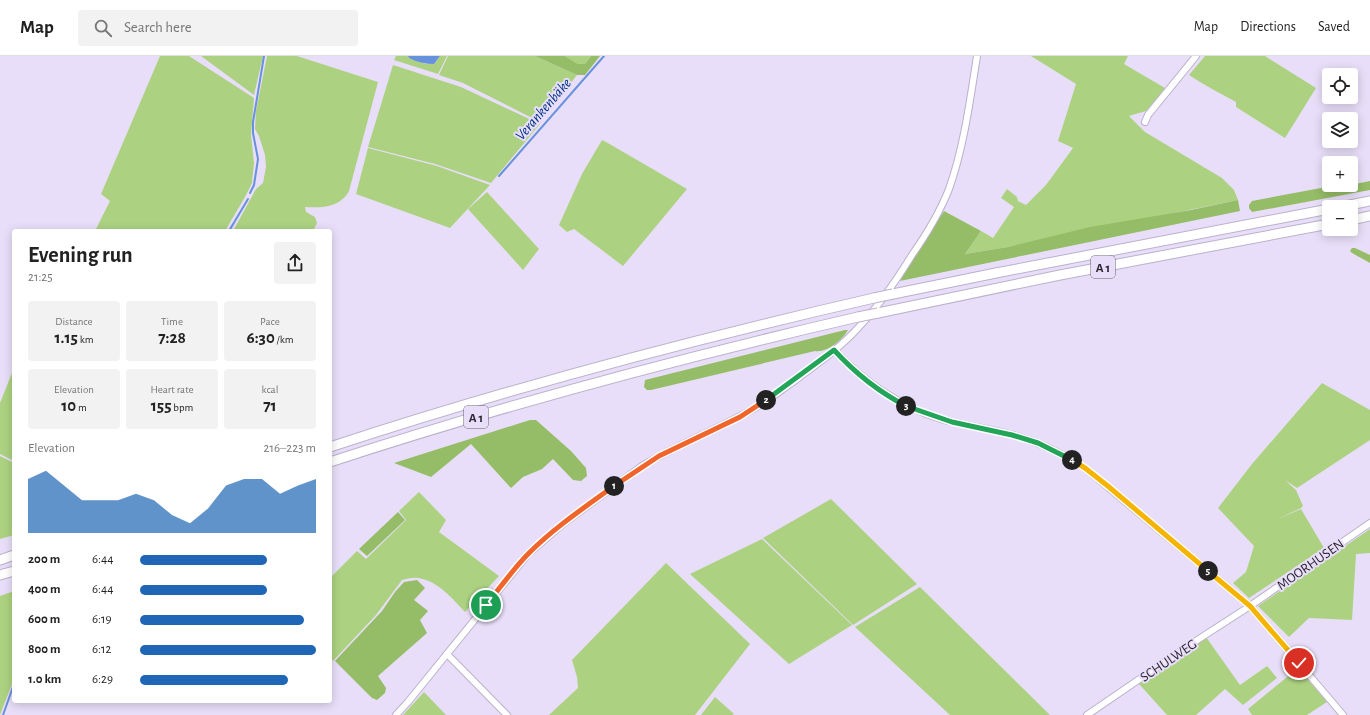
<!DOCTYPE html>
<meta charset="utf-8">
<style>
body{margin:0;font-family:"Alegreya Sans",sans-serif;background:#f2f2f2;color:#222;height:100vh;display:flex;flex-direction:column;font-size:15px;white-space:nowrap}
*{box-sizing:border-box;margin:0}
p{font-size:13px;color:#767676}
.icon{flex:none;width:22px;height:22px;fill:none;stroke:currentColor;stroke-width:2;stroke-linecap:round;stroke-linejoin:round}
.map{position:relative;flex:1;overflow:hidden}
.side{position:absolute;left:12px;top:173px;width:320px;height:474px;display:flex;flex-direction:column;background:#fff;border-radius:4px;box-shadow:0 2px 10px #0003}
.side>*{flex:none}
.buttons{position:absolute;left:1322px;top:12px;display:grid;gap:8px}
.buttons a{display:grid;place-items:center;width:36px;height:36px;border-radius:4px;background:#fff;box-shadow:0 2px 10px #0003;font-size:20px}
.pin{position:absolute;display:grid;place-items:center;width:34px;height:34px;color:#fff;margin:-17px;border:2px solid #fff;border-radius:50%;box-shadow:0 1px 4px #0007}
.km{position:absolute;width:20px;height:20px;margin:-10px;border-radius:50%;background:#222;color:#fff;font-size:11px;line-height:20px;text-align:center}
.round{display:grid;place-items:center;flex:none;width:42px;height:42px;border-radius:4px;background:#f2f2f2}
.headline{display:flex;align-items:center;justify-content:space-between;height:68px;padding:0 16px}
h1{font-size:22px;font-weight:600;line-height:30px}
.figures{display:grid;grid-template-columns:repeat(3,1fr);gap:6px;height:68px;padding:4px 16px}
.figures div{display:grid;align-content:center;border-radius:4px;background:#f2f2f2;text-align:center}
.figures b{font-size:17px;font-weight:600}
.figures small{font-size:11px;font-weight:400}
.figures p{font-size:11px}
.chart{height:112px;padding:8px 16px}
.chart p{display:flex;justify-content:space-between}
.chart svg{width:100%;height:72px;margin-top:4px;fill:#1f66b6;opacity:.7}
ul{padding:0 16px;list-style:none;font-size:13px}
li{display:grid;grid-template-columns:64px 48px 1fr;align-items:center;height:30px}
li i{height:10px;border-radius:5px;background:#1f66b6}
header{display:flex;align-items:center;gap:24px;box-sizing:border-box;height:56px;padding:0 20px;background:#fff;border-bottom:1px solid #e0e0e0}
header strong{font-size:19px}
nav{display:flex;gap:22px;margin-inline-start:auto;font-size:14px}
.search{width:280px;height:36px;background:#f2f2f2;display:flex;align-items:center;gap:10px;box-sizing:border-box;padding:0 14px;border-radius:4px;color:#767676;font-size:15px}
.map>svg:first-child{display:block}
.green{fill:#acd281}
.forest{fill:#95bc66}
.water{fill:#6791dc}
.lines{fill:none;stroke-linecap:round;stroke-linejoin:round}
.stream{stroke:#6791dc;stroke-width:2}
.minor-casing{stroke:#bbb1ca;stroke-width:8}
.highway-casing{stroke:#bbb1ca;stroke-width:11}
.minor{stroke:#fff;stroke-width:6}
.highway{stroke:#fff;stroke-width:9}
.highway-bridge-casing{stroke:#bbb1ca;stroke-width:11;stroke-linecap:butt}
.highway-bridge{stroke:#fff;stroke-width:9}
.split-1-casing{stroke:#fff;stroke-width:8}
.split-2-casing{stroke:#fff;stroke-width:8}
.split-3-casing{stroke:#fff;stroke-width:8}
.split-4-casing{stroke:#fff;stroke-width:8}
.split-5-casing{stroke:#fff;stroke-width:8}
.split-6-casing{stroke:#fff;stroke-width:8}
.split-1{stroke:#f0652b;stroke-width:5}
.split-2{stroke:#f0652b;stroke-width:5}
.split-3{stroke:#22a559;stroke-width:5}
.split-4{stroke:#22a559;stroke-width:5}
.split-5{stroke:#f5b400;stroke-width:5}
.split-6{stroke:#f5b400;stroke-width:5}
.labels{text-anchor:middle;stroke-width:4;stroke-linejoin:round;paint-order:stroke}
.shield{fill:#e8def9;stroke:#645f6e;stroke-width:1}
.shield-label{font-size:13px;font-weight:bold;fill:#2c2832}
.street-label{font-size:14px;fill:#2c2832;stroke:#e8def9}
.water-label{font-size:15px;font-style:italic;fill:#003287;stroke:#e8def9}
</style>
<header>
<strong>Map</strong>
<div class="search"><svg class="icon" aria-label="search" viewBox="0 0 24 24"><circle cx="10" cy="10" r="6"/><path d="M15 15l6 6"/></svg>Search here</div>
<nav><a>Map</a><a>Directions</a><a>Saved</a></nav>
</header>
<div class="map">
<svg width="1370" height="659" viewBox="0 0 1370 659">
<rect width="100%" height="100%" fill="#e8def9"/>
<!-- green -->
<g class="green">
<polygon points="160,0 189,0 254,42 251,79 254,107 252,127 245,141 225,175 95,175 110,145 101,138"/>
<polygon points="201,0 263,0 254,39"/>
<path d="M267 0H297L378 26 349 135C340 152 321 152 305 151L306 156 315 161 317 167 313 175H233L256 133 263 127 266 111 265 99 259 80 255 73 256 55Z"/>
<polygon points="396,0 408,0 409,2 426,8 434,8 440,0 447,0 438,18 394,4"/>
<polygon points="448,0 535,0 577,19 540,66 463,27 439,19"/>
<polygon points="565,0 591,0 585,8 578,8"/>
<polygon points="1031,0 1128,0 1124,8 1165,32 1146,55 1129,60 1145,76 1222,122 1234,134 1238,144 1008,191 965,198 981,175 993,182 1014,151 1001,142 1007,133 1017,141 1018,145 1026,149 1046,129 1073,92 1058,85 1076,28"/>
<path d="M1205 0H1265L1316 32 1285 82 1236 51V46C1220 37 1204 29 1189 19Z"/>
<polygon points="393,9 461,31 540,68 491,127 435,108 368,91"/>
<polygon points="602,84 606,86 687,133 623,210 574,173 567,176 559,169 582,118"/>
<polygon points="368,92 437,110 490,129 450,172 356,138"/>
<polygon points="487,136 539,193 523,214 468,153"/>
<polygon points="14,312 14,405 0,398 0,347"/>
<polygon points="1322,327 1370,354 1370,384 1297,432 1285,424 1296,434 1303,450 1301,452 1278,463 1301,453 1324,492 1249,542 1233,527 1246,516 1254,490 1218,452 1252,408"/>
<polygon points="0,400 14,407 14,479 0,483"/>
<path d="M419 436 446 464 439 476 499 520 465 556C452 542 438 525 418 522 413 521 407 523 402 524L376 559 333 605 330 602V522L357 495 366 503 406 464 399 455Z"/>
<polygon points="831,443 917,528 853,569 763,482"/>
<polygon points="1370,473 1370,497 1356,498 1352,564 1309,562 1289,581 1258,550"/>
<polygon points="762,483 852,569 789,608 690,518"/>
<polygon points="666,507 750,588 695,659 549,659 578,632 577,621 572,604"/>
<polygon points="920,531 1050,659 950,659 855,571"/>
<polygon points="14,535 14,623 0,659 0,540"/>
<polygon points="1206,581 1240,629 1267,610 1277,622 1243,649 1225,633 1196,659 1167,659 1139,628"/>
<polygon points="1298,612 1327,646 1307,659 1252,659 1248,653"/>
<polygon points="424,636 446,659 403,659"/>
<polygon points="715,641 734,658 732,659 701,659"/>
</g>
<!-- forest -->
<g class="forest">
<polygon points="535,0 565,0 578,8 585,8 591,0 600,0 585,19 577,19"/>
<polygon points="1370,125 1370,134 1252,156 1249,152 1249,149 1252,145 1337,129 1351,129 1351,126 1355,128"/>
<polygon points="1238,144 1240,155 900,225 944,155 981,175 965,198 1008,191 1090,171 1191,154"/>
<polygon points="1352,192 1355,192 1370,199 1370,207 1352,197 1350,195"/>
<path d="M845 274H848C842 284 827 297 815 295L651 334H647L644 331 645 324Z"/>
<polygon points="530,364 536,364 571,395 586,412 587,420 581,425 573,424 553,403 542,413 523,421 511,432 471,388 431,421 394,407"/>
<polygon points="398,456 405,464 367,500 359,493"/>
<polygon points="417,524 425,532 414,544 428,555 420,564 427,577 378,620 386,632 385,637 377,644 372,642 335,605 382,555 395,536 404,526"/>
</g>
<!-- water -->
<path class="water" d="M408 0H440L434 8C425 8 417 6 409 2Z"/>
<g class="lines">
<!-- stream -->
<g class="stream">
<polyline points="499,120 604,0"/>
<polyline points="250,137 254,129 258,103 253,77 253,66 264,0"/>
<polyline points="229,175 248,143"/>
<polyline points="3,659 14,628"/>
</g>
<!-- minor casing -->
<g class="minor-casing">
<g id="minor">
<polyline points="1145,66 1148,59 1196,0"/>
<path d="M834 294C864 326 899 350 941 363 964 370 989 372 1013 379 1039 386 1062 397 1085 412L1250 550 1321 633 1343 659"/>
<polyline points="447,598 507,659"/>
<path d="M396 659 408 646 528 498 564 467 642 410C678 388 717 374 753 353 767 345 780 335 793 326 815 309 839 293 858 272 879 250 896 225 912 199 926 179 940 156 949 133 964 91 970 44 977 0"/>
<polyline points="1087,659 1185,592 1250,550 1370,467"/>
</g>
</g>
<!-- highway casing -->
<g class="highway-casing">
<g id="highway">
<polyline points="1340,151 1370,145"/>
<polyline points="1351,164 1370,160"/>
<polyline points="893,238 996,217 1329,153"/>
<polyline points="878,257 1060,219 1329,168"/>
<path d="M330 391C509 332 691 284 874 242"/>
<path d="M330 406C504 349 680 302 858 261"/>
<polyline points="0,504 14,499"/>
<polyline points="0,519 14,515"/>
</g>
</g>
<!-- minor -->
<use href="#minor" class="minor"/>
<!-- highway -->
<use href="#highway" class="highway"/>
<!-- highway-bridge casing -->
<g class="highway-bridge-casing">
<g id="highway-bridge">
<polyline points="874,242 893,238"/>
<polyline points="858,261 878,257"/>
</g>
</g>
<!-- highway-bridge -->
<use href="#highway-bridge" class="highway-bridge"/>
</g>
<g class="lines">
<!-- split-1 casing -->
<g class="split-1-casing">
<path id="split-1" d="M486 549C500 532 513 513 529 497 554 472 585 451 614 430"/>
</g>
<!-- split-2 casing -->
<g class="split-2-casing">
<polyline id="split-2" points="614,430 659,400 740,361 766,344"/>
</g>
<!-- split-3 casing -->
<g class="split-3-casing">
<path id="split-3" d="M766 344 834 294C855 317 879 336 906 350"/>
</g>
<!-- split-4 casing -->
<g class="split-4-casing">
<polyline id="split-4" points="906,350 952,366 1012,379 1038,387 1072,404"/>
</g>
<!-- split-5 casing -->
<g class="split-5-casing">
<polyline id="split-5" points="1072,404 1085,412 1109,431 1208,515"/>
</g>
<!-- split-6 casing -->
<g class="split-6-casing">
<polyline id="split-6" points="1208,515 1250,550 1299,607"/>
</g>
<!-- split-1 -->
<use href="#split-1" class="split-1"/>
<!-- split-2 -->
<use href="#split-2" class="split-2"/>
<!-- split-3 -->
<use href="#split-3" class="split-3"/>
<!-- split-4 -->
<use href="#split-4" class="split-4"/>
<!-- split-5 -->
<use href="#split-5" class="split-5"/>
<!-- split-6 -->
<use href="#split-6" class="split-6"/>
</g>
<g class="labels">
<!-- shield labels -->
<g class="shield">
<rect x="1091" y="200" width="24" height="22" rx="3"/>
<rect x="464" y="350" width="24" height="22" rx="3"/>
</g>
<g class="shield-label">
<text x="1103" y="216">A 1</text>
<text x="476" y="366">A 1</text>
</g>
<!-- street labels -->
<g class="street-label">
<text transform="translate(1310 508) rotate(-35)" y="5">MOORHUSEN</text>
<text transform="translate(1168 604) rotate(-34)" y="5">SCHULWEG</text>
</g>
<!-- water labels -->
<g class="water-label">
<text transform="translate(543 53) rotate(-49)" y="5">Verankenbäke</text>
</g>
</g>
</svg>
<div class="buttons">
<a><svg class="icon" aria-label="locate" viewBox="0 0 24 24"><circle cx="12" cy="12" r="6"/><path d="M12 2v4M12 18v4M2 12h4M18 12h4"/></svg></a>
<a><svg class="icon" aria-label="layers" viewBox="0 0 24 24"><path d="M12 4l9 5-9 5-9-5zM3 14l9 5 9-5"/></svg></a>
<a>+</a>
<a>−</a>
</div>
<div class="pin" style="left:486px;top:549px;background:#1e9e55"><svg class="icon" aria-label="arrive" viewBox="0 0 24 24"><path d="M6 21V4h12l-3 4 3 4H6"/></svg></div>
<div class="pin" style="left:1299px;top:607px;background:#d93025"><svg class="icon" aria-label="check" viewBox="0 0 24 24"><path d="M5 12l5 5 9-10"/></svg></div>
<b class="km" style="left:614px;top:430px">1</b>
<b class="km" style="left:766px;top:344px">2</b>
<b class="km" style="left:906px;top:350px">3</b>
<b class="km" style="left:1072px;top:404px">4</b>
<b class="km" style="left:1208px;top:515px">5</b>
<section class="side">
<div class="headline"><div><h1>Evening run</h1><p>21:25</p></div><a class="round"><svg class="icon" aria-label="share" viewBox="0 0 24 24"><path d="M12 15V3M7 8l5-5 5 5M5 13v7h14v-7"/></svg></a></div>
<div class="figures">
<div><p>Distance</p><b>1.15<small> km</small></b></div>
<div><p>Time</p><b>7:28</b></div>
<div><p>Pace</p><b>6:30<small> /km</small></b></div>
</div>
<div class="figures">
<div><p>Elevation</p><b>10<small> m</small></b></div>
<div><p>Heart rate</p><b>155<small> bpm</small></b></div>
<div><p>kcal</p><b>71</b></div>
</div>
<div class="chart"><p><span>Elevation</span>216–223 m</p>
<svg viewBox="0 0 160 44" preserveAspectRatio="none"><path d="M0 44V11L10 6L20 15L30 24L40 24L50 24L60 20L70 24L80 33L90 38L100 29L110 15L120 11L130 11L140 20L150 15L160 11V44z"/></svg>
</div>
<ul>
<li><b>200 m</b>6:44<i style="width:72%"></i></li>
<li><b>400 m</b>6:44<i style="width:72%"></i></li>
<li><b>600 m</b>6:19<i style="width:93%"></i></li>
<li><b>800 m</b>6:12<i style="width:100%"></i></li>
<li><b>1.0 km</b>6:29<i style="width:84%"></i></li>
</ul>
</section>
</div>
